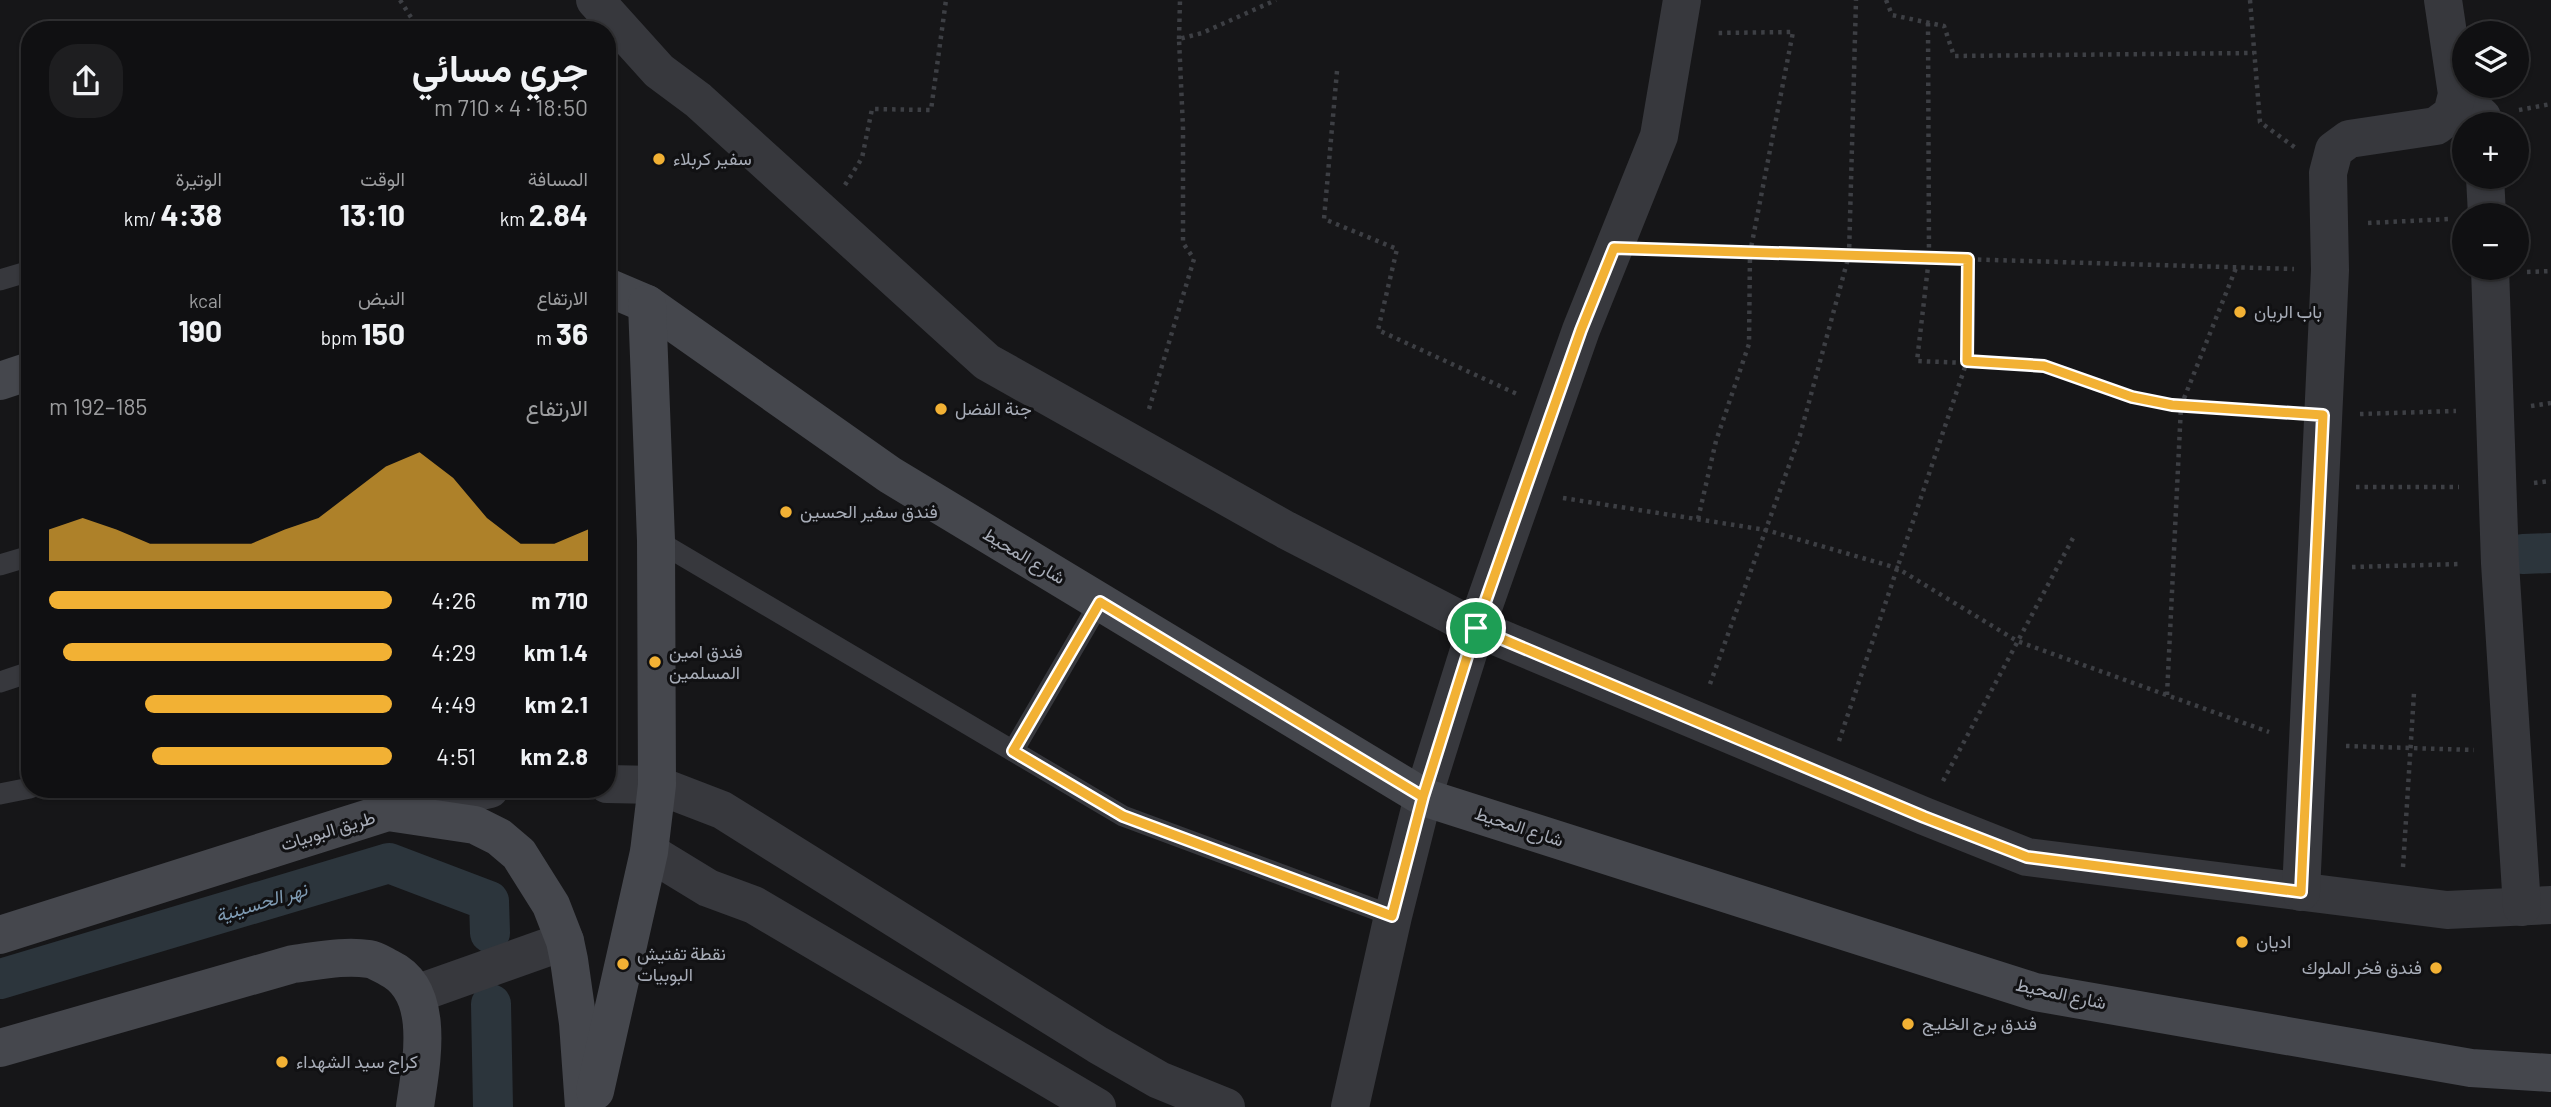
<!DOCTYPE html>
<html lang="ar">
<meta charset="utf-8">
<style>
body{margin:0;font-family:Barlow,Vazirmatn,sans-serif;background:#1e1e20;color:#f1f3f6;direction:rtl;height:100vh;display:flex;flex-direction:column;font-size:26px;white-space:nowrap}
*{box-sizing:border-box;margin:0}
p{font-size:23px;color:#9c9d9f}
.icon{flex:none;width:38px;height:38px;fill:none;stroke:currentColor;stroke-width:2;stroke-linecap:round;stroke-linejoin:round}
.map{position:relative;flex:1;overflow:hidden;direction:ltr}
.sheet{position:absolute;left:21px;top:21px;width:595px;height:777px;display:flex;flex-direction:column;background:#101012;border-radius:28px;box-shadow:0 2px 5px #0004,0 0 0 2px #303032;direction:rtl}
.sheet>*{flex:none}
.buttons{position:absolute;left:2452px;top:21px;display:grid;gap:14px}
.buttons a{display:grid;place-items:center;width:77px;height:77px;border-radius:50%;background:#101012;box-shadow:0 2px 5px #0004,0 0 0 2px #303032;font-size:35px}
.pin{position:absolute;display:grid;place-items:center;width:60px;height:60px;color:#fff;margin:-30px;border:4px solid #fff;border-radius:50%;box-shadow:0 2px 7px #0007}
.round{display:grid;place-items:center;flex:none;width:74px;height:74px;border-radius:28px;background:#1e1e20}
.head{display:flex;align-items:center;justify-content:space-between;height:119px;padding:0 28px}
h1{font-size:38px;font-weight:700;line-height:52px}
.metrics{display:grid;grid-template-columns:repeat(3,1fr);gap:10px;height:119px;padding:7px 28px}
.metrics div{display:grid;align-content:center}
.metrics b{font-size:30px;font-weight:700}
.metrics small{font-size:19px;font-weight:400}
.metrics p{font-size:19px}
.chart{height:196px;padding:14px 28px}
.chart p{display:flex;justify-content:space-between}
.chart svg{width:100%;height:126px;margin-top:7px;fill:#f2b134;opacity:.7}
ul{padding:0 28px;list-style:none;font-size:23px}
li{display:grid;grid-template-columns:112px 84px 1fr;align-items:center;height:52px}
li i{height:18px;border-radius:9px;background:#f2b134}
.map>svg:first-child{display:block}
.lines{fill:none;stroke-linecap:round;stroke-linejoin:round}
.canal{stroke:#2c353c;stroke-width:40}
.path{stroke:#3d3f44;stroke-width:4.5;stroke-dasharray:3.5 5;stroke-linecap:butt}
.lane{stroke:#37383d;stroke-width:21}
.street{stroke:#37383d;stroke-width:38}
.secondary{stroke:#45474d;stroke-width:38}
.route-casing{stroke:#fff;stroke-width:14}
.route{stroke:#f2b134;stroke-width:9}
.poi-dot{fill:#f2b134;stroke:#111113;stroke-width:2.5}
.labels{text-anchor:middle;stroke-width:6;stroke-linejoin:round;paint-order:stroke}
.poi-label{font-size:18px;fill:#a8adb8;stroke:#111113;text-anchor:start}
.street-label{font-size:18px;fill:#a8adb8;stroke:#111113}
.water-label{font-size:19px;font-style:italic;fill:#7f9bb3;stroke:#111113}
</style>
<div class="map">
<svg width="2551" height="1107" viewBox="0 0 2551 1107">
<rect width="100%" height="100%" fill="#161618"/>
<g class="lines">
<!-- canal -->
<g class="canal">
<polyline points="2523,554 2551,553"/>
<polyline points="0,979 389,863 489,901 490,933"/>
<polyline points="491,1004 493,1107"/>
</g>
<!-- path -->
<g class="path">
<polyline points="400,0 419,30"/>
<polyline points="1886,0 1892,15 1944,26 1954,56 2254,53"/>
<polyline points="2250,0 2260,122 2297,149"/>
<polyline points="1928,23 1929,258 1917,361 2044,366 2132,396 2172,405 2285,412"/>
<polyline points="1179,39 1180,0"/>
<polyline points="1337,71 1324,219 1397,249 1378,330 1517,394"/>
<polyline points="2519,110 2551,104"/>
<polyline points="845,185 862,158 872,109 931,110 946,0"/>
<polyline points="2368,223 2450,219"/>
<polyline points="1655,250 2294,269"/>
<polyline points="2527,272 2551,271"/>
<polyline points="2531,406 2551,403"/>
<polyline points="1149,409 1194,259 1183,243 1183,128 1179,39 1202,33 1276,0"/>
<polyline points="2360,414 2456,411"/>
<polyline points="2534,483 2551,481"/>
<polyline points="2356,487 2459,487"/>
<polyline points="1563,498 1766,530 1897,568 2017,641 2269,732"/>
<polyline points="1698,519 1716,441 1749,344 1750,253 1793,32 1716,33"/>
<polyline points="2352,567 2462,564"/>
<polyline points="1710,684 1800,435 1849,255 1856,0"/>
<polyline points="2167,695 2181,406 2236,268"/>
<polyline points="1839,741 1967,361 1968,259"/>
<polyline points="2346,746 2474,750"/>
<polyline points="1943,781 2073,538"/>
<polyline points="2403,867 2414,693"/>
</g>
<!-- lane -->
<g class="lane">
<polyline points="0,280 30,271"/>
<polyline points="656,540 1123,816 1393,916"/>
<polyline points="0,565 30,556"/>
<polyline points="0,682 30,672"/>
<polyline points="1013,751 1100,602"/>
<polyline points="0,794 30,788"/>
</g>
<!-- street -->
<g class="street">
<polyline points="595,0 659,71 698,100 987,362 1286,530 1476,628 1924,816 2027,857 2447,910 2551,905"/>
<polyline points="2457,94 2482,117 2482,124"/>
<polyline points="2485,177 2487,215"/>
<polyline points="2490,268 2500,563 2522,907"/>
<polyline points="607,784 657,785 722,810 1098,1045 1159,1080 1226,1107"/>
<polyline points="390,812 490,789"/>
<polyline points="649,852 708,888 754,905 1097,1107"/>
<polyline points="2301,892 2330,270 2328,173 2334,150 2349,139 2436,126 2452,114 2457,94 2443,0"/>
<polyline points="416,994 565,941"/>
<polyline points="1350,1107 1393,916 1423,797 1476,628 1581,330 1659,136 1682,0"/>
</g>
<!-- secondary -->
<g class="secondary">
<polyline points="607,287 647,304 890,475 1423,797 2035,992 2471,1068 2551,1073"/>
<polyline points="0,381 30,371"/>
<polyline points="0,935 388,812 475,825 499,837 519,854 551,905 565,941 569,960 578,1023 584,1107"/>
<path d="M0 1048 293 964C318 961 344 955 369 959 376 960 383 965 389 968 437 991 421 1064 415 1107"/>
<polyline points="595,1091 649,852 657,785 656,540 647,304"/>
</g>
</g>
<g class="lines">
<!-- route casing -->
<g class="route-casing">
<polyline id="route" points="1476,628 1423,797 1392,916 1123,816 1013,751 1100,602 1423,797 1476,628 1924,817 2027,857 2301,892 2323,415 2172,405 2132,397 2044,366 1967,361 1968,259 1614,248 1581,330 1476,628"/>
</g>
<!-- route -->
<use href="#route" class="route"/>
</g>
<!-- markers -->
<g class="poi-dot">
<circle cx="659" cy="159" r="7"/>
<circle cx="2240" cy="312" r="7"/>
<circle cx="941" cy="409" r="7"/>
<circle cx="786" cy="512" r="7"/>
<circle cx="655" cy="662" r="7"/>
<circle cx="2242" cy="942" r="7"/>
<circle cx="623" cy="964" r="7"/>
<circle cx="2436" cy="968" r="7"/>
<circle cx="1908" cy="1024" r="7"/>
<circle cx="282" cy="1062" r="7"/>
</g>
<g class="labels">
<!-- poi labels -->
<g class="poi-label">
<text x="673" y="165">سفير كربلاء</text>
<text x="2254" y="318">باب الريان</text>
<text x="955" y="415">جنة الفضل</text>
<text x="800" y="518">فندق سفير الحسين</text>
<text x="669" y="658">فندق امين<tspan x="669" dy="21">المسلمين</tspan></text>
<text x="2256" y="948">اديان</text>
<text x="637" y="960">نقطة تفتيش<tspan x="637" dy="21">البوبيات</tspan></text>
<text x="2422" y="974" text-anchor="end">فندق فخر الملوك</text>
<text x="1922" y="1030">فندق برج الخليج</text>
<text x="296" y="1068">كراج سيد الشهداء</text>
</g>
<!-- street labels -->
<g class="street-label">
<text transform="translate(1024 556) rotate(31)" y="6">شارع المحيط</text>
<text transform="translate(1519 827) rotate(18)" y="6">شارع المحيط</text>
<text transform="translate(328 831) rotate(-17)" y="6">طريق البوبيات</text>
<text transform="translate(2061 994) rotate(12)" y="6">شارع المحيط</text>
</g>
<!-- water labels -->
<g class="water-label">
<text transform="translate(261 902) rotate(-17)" y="7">نهر الحسينية</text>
</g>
</g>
</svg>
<div class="buttons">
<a><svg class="icon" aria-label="layers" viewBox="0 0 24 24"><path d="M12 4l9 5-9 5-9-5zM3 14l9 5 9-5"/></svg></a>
<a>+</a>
<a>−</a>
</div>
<div class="pin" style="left:1476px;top:628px;background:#1e9e55"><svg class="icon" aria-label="arrive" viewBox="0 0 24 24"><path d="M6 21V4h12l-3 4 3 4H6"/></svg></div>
<section class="sheet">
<div class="head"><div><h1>جري مسائي</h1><p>18:50 · 4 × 710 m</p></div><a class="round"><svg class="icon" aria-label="share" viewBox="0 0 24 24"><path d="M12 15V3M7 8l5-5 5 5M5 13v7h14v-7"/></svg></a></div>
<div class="metrics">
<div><p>المسافة</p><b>2.84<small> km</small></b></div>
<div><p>الوقت</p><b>13:10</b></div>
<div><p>الوتيرة</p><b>4:38<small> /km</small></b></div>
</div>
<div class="metrics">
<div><p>الارتفاع</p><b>36<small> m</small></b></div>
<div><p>النبض</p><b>150<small> bpm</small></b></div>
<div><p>kcal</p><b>190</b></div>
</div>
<div class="chart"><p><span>الارتفاع</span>185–192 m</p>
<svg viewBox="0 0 160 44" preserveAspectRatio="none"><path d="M0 44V33L10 29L20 33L30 38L40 38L50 38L60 38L70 33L80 29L90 20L100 11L110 6L120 15L130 29L140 38L150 38L160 33V44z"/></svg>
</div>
<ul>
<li><b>710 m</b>4:26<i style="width:100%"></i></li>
<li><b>1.4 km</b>4:29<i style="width:96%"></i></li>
<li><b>2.1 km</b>4:49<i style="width:72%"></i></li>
<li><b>2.8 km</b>4:51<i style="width:70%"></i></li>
</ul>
</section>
</div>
